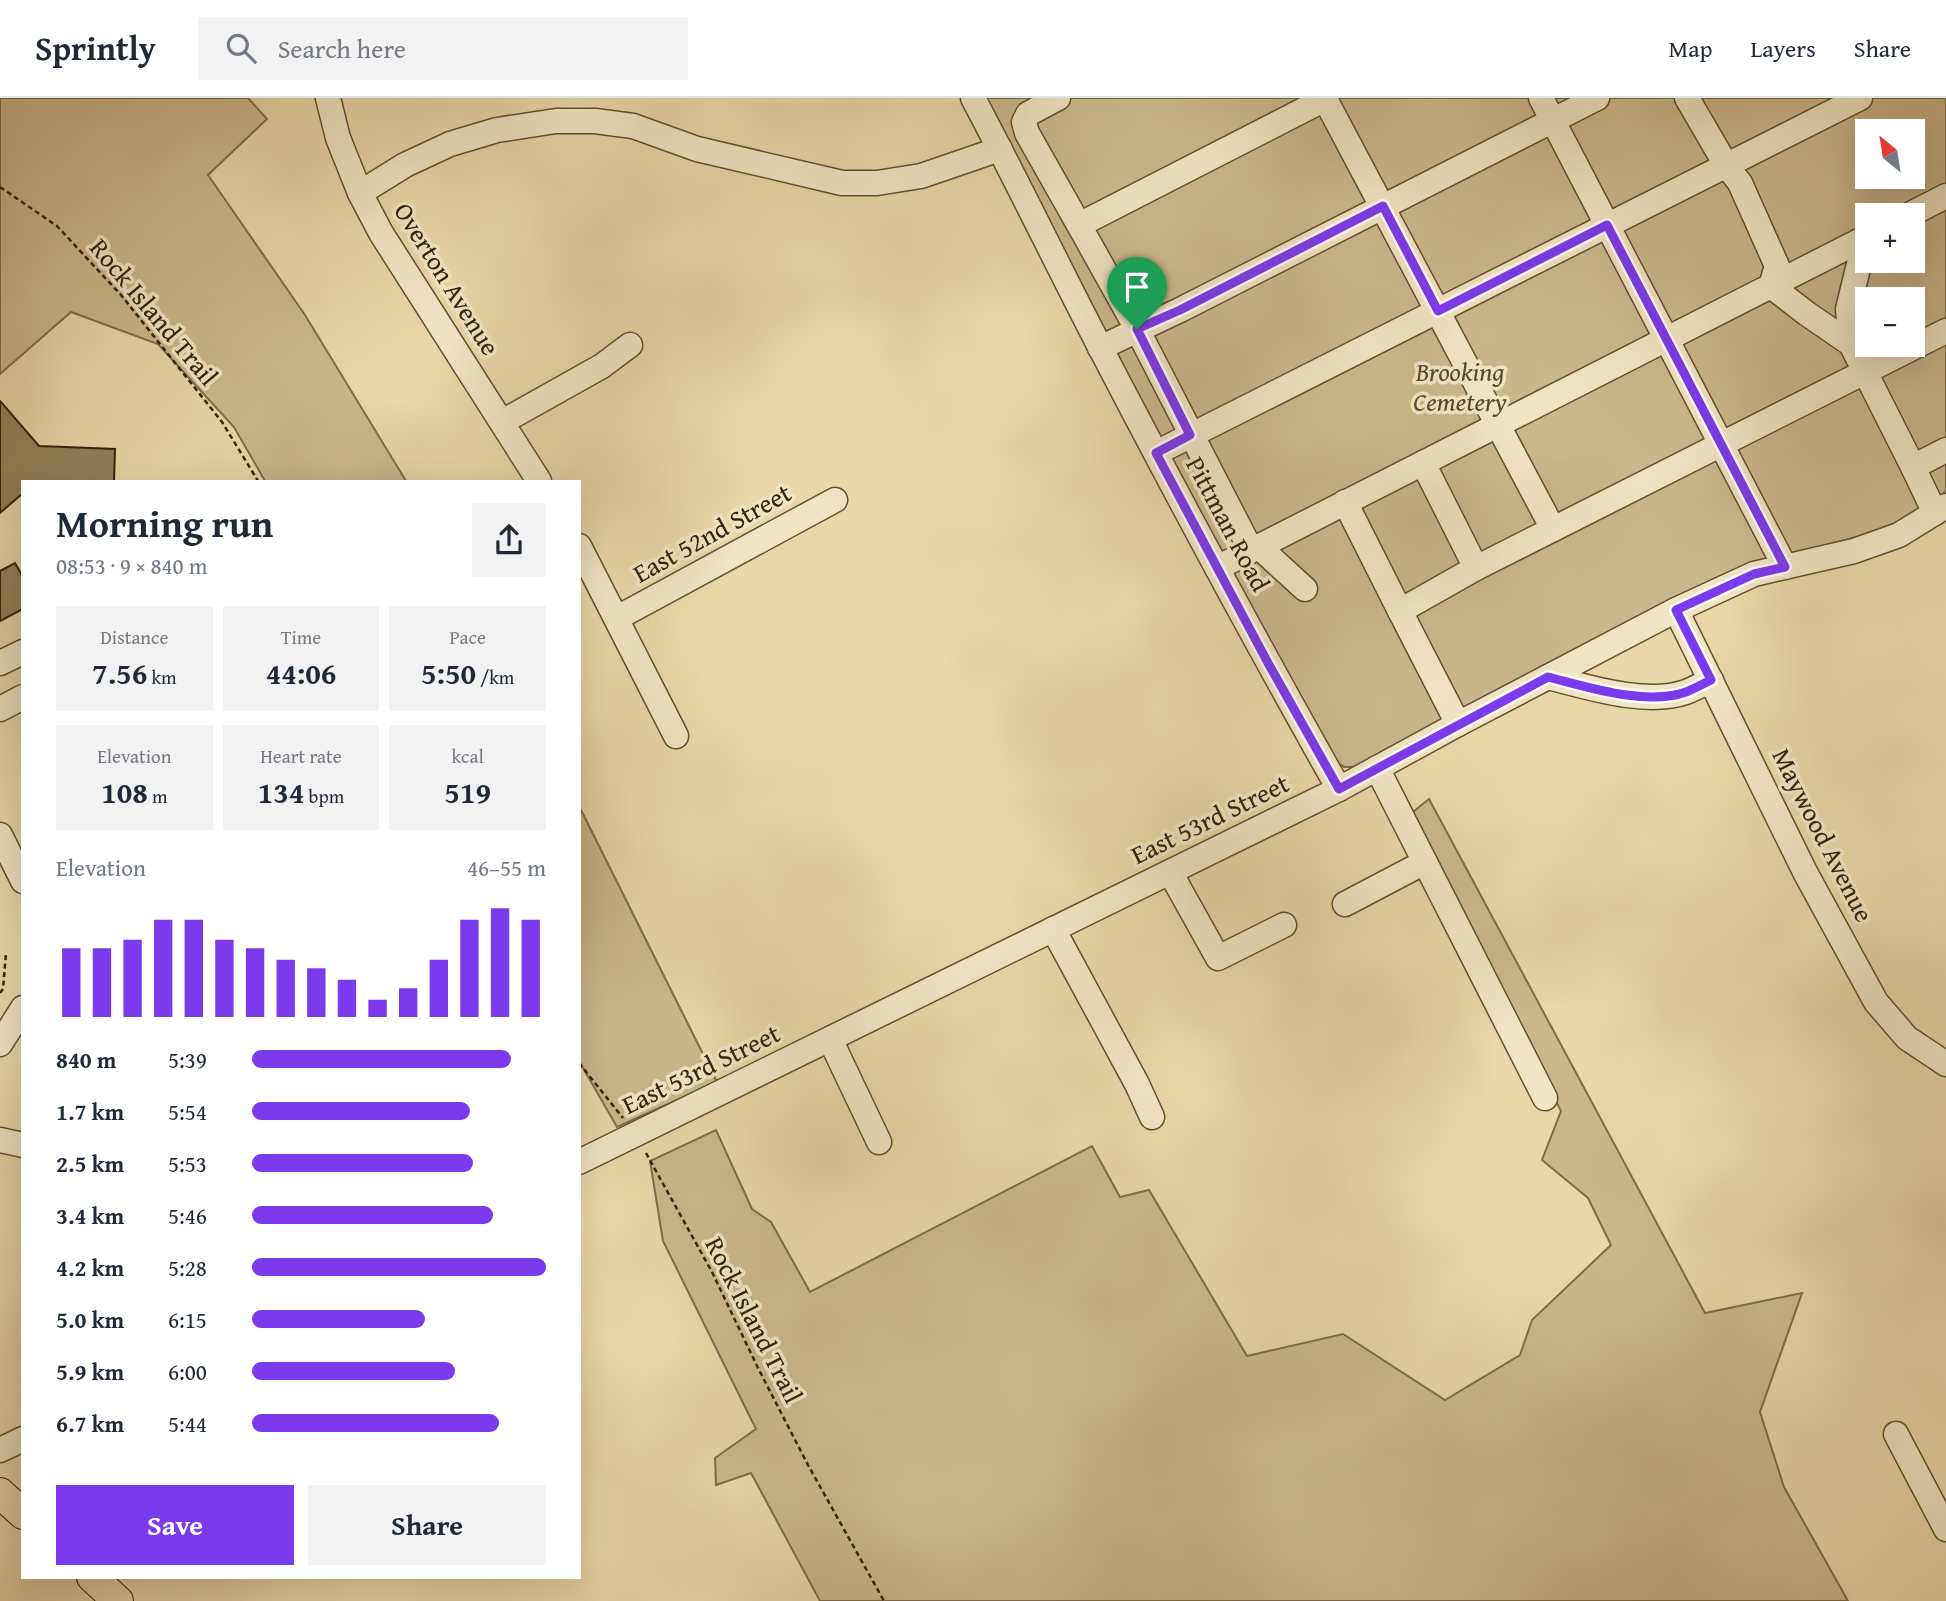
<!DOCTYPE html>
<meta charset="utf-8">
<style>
body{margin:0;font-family:"Gentium Book Plus",serif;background:#f2f2f3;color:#1f2937;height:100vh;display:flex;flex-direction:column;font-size:26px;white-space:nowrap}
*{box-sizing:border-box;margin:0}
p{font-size:23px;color:#747a83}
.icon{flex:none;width:38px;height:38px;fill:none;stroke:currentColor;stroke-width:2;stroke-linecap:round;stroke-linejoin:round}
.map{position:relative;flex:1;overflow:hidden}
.drawer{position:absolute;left:21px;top:382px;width:560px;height:1099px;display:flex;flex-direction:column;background:#fff;border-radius:0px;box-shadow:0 7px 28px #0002}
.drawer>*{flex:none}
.needle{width:46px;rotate:330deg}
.fabs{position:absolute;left:1855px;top:21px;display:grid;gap:14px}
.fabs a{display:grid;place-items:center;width:70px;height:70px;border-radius:0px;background:#fff;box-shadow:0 7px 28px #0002;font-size:35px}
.pin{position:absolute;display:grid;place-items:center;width:60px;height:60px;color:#fff;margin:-72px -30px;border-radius:50% 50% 50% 0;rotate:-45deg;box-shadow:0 0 7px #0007}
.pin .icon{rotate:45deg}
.round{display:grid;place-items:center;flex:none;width:74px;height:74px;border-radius:0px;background:#f2f2f3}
.headline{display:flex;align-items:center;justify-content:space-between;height:119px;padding:0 35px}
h1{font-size:38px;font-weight:700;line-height:52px}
.metrics{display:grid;grid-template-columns:repeat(3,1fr);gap:10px;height:119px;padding:7px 35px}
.metrics div{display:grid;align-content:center;border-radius:0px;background:#f2f2f3;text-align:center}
.metrics b{font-size:30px;font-weight:700}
.metrics small{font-size:19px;font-weight:400}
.metrics p{font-size:19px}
.chart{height:196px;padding:14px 35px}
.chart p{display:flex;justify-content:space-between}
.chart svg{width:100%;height:126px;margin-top:7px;stroke:#7c3aed;stroke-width:6}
.button{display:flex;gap:14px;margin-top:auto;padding:14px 35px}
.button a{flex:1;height:80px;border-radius:0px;background:#7c3aed;color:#fff;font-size:28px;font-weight:700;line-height:80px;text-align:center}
.button a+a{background:#f2f2f3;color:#1f2937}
ul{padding:0 35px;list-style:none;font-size:23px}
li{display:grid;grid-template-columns:112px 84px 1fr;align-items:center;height:52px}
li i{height:18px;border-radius:9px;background:#7c3aed}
header{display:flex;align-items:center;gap:42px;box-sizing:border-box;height:98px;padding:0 35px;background:#fff;border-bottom:2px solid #e0e1e3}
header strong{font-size:33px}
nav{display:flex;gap:38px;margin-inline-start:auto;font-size:24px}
.search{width:490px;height:63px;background:#f2f2f3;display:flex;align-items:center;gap:18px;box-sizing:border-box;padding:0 24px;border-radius:0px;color:#747a83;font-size:26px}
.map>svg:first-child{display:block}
.green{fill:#cbb78b;stroke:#806c4a;stroke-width:2;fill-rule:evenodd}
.building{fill:#93805b;stroke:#34220a;stroke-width:2}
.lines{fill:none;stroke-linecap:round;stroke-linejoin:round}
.minor-casing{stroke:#624f31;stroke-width:27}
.major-casing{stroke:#34220a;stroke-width:32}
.path{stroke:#34220a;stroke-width:2.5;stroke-dasharray:5 3.5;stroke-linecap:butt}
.minor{stroke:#f1e4c5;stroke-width:24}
.major{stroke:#ead6a6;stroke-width:30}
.route-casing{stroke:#fff;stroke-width:14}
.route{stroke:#7c3aed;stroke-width:9}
.labels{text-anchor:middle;stroke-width:7;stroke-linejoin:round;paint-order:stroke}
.street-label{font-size:26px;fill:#34220a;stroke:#f1e4c5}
.park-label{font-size:26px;font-style:italic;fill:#5a472a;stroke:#f1e4c5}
</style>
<header>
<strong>Sprintly</strong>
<div class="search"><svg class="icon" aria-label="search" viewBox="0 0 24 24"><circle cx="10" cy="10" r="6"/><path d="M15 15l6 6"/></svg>Search here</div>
<nav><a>Map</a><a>Layers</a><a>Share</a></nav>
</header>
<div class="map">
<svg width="1946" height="1503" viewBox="0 0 1946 1503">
<rect width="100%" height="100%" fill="#ead6a6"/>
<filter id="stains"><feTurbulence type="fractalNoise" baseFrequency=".00286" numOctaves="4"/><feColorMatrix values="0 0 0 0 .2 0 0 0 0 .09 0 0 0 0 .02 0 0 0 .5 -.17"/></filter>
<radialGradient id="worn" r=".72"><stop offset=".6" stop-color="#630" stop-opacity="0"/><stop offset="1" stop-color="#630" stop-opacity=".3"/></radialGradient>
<!-- green -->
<g class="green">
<polygon points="0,0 248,0 267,21 208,77 305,217 406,383 265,383 234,329 158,246 71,214 0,276"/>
<path d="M986 0H1946V393C1901 432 1854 440 1797 454L1357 669H1344L1334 662 1212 441ZM1867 33H1913V79H1867ZM1867 117H1913V163H1867ZM1867 201H1913V247H1867Z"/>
<polygon points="1429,701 1705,1215 1802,1195 1760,1314 1784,1389 1848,1503 820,1503 751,1375 716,1387 715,1360 756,1331 663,1143 650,1063 716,1032 752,1111 771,1124 810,1194 1092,1048 1120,1099 1149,1092 1247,1258 1343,1236 1445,1302 1520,1257 1532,1222 1611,1147 1588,1100 1542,1062 1561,1013 1419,742 1413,714"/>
<polygon points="579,708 717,984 617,1029 579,963"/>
</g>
<!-- building -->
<g class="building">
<polygon points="0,303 39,348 115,351 114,383 23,383 23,395 0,415"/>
<polygon points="15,465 23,479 23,511 0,523 0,473"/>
</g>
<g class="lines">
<!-- minor casing -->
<g class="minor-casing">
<g id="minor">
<polyline points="328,0 338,40 360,95 381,135 539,383"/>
<path d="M973 0C1017 83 1058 168 1101 251 1178 399 1257 546 1339 691"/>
<polyline points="1058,0 1028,16 1024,24 1027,35 1079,127"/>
<polyline points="1541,0 1785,469"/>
<polyline points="1687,0 1726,67 1740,85 1777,168 1771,188 1806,215 1851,246"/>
<polyline points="360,95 405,67 450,46 497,32 556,23 595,23 633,28 697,51 842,85 877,85 921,78 1000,51"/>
<polyline points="1909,117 1946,98"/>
<polyline points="1867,145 1862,154 1848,211 1851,246 1913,369"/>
<polyline points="1100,250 1180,212 1597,0"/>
<polyline points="502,324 602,268 630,247"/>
<polyline points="1156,355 1860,0"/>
<polyline points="1423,365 1476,470"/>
<polyline points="1345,404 1400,513"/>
<polyline points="1935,415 1913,369 1946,352"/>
<polyline points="579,448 676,638"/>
<polyline points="1258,448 1305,491"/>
<polyline points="1251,452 1137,231 1079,127 1325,1 1553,431"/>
<polyline points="1217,470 1867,139"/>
<polyline points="1676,512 1805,774 1876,904 1907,940 1946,966"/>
<polyline points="617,520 835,402"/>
<polyline points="0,565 23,554"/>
<path d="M1548 579C1588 589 1646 608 1686 594 1694 591 1703 586 1711 582"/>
<polyline points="0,611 23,599"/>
<polyline points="1458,626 1400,513 1476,470 1946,233"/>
<polyline points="1377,670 1545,1000"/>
<polyline points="0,737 23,783"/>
<polyline points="1170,774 1218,860 1284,827"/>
<polyline points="1345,806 1425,764"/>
<polyline points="1053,831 1137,986 1152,1019"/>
<polyline points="830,941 879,1044"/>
<polyline points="0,946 23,910"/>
<polyline points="0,1042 23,1047"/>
<polyline points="579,1064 1339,691 1458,626 1676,512 1754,476 1854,453 1899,437 1946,408"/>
<polyline points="1896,1336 1946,1431"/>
<polyline points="0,1352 23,1341"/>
</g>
</g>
<!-- major casing -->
<g class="major-casing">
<g id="major">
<polyline points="0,1395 23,1416"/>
<polyline points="92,1479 118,1503"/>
</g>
</g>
<!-- path -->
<g class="path">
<polyline points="0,89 57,128 121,197 222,324 258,383"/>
<polyline points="0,895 3,891 6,855"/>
<polyline points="579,965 623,1020"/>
<polyline points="646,1055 712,1174 758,1270 808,1367 884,1503"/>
</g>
<!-- minor -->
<use href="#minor" class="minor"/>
<!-- major -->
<use href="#major" class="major"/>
</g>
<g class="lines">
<!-- route casing -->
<g class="route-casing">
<path id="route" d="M1383 108 1438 213 1607 127 1785 469 1754 476 1676 512 1711 582C1703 586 1694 591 1686 594 1646 608 1588 589 1548 579L1339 691 1268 565 1156 355 1190 337 1137 231 1180 212Z"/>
</g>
<!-- route -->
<use href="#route" class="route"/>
</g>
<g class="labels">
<!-- street labels -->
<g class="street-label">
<text transform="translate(447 181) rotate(58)" y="9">Overton Avenue</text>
<text transform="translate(154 214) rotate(50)" y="9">Rock Island Trail</text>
<text transform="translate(1228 426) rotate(62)" y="9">Pittman Road</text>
<text transform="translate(712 435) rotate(-29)" y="9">East 52nd Street</text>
<text transform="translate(1210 721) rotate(-26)" y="9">East 53rd Street</text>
<text transform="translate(1823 737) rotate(63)" y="9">Maywood Avenue</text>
<text transform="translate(701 971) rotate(-26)" y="9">East 53rd Street</text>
<text transform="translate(754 1222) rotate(63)" y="9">Rock Island Trail</text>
</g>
<!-- park labels -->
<g class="park-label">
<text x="1460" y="283">Brooking<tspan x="1460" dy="30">Cemetery</tspan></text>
</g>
</g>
<rect width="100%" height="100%" filter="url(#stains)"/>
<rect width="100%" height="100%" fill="url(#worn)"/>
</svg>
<div class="fabs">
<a><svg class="needle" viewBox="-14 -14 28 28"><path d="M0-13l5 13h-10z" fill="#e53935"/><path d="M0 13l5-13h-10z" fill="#747a83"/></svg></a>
<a>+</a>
<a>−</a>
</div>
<div class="pin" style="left:1137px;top:231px;background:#1e9e55"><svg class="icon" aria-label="arrive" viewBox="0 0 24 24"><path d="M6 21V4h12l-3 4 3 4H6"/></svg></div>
<section class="drawer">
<div class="headline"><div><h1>Morning run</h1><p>08:53 · 9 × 840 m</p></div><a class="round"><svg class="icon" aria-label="share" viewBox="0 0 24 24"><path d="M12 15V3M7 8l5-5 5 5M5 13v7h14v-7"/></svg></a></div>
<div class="metrics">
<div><p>Distance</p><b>7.56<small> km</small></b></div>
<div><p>Time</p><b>44:06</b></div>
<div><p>Pace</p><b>5:50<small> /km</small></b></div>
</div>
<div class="metrics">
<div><p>Elevation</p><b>108<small> m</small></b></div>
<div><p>Heart rate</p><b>134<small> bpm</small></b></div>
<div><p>kcal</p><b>519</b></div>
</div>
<div class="chart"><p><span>Elevation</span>46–55 m</p>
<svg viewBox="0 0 160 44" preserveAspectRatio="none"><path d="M5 44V20M15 44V20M25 44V17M35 44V10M45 44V10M55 44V17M65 44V20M75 44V24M85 44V27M95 44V31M105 44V38M115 44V34M125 44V24M135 44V10M145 44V6M155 44V10"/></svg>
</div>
<ul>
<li><b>840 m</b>5:39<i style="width:88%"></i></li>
<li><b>1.7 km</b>5:54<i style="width:74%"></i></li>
<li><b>2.5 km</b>5:53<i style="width:75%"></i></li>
<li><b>3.4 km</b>5:46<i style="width:82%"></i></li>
<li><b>4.2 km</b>5:28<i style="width:100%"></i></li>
<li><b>5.0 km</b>6:15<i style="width:59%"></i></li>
<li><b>5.9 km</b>6:00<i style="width:69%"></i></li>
<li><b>6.7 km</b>5:44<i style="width:84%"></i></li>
</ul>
<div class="button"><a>Save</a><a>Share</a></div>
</section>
</div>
